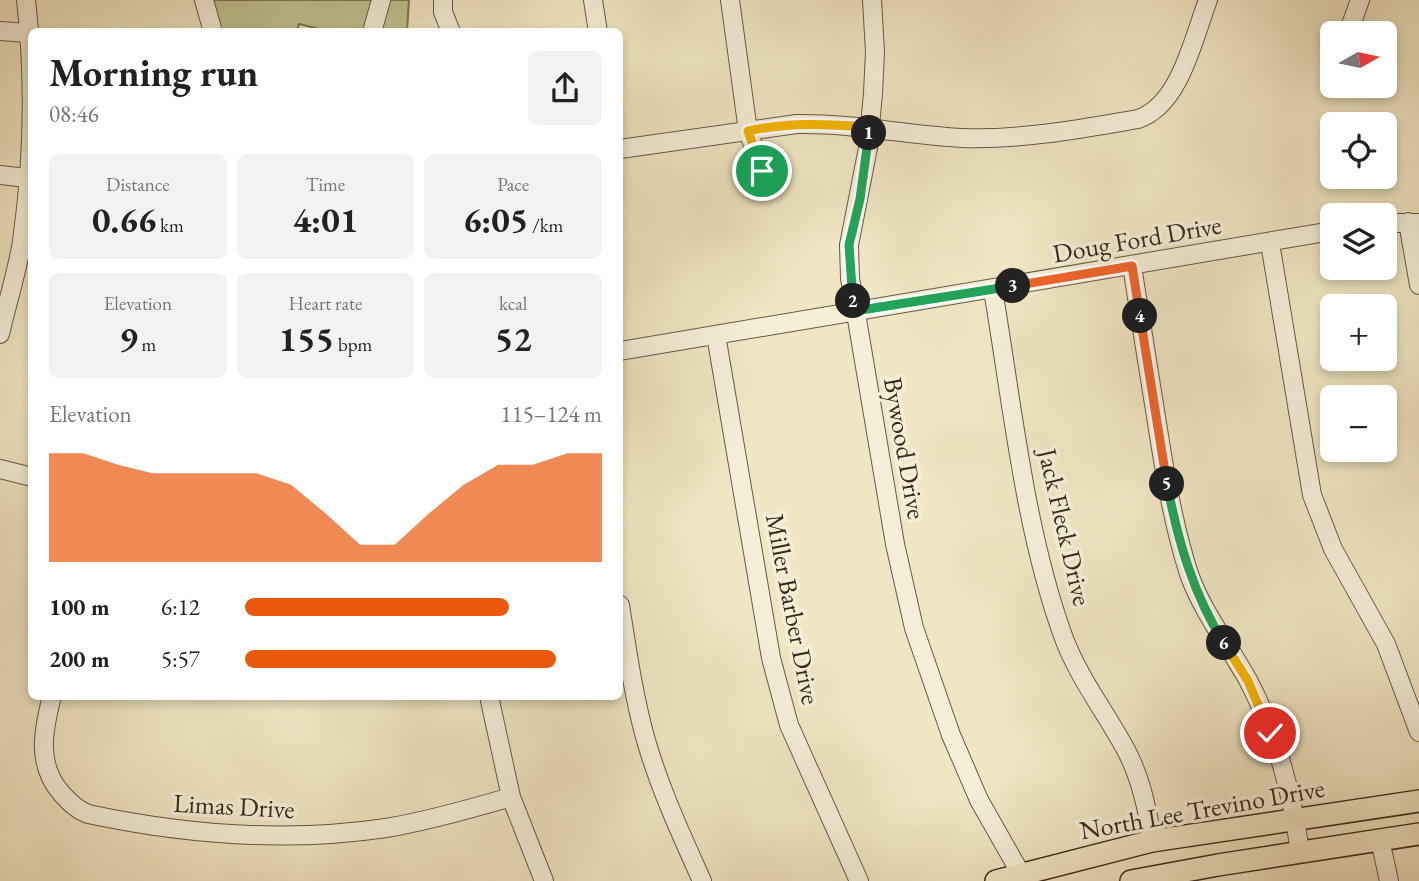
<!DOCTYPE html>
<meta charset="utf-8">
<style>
body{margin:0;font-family:"EB Garamond",serif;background:#f2f2f2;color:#222;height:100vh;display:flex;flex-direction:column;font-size:26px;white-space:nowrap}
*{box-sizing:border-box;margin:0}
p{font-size:23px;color:#767676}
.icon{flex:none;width:38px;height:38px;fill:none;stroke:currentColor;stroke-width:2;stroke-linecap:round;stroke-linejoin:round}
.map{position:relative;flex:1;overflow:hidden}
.details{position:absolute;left:28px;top:28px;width:595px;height:672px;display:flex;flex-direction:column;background:#fff;border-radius:10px;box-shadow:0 4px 10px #0003}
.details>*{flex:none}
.needle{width:46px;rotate:81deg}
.tools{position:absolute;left:1320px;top:21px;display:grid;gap:14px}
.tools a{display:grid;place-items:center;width:77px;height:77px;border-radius:10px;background:#fff;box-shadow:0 4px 10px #0003;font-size:35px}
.pin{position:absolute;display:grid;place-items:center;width:60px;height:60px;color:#fff;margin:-30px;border:4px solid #fff;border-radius:50%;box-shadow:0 2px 7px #0007}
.km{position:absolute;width:35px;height:35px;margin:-18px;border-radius:50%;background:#222;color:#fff;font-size:19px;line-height:35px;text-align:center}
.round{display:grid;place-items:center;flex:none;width:74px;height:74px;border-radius:10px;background:#f2f2f2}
.head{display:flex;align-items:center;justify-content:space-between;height:119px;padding:0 21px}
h1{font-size:38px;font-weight:700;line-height:52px}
.figures{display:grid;grid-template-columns:repeat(3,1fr);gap:10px;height:119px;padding:7px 21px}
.figures div{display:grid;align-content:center;border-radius:10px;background:#f2f2f2;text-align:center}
.figures b{font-size:35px;font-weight:700}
.figures small{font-size:19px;font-weight:400}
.figures p{font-size:19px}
.chart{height:196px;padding:14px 21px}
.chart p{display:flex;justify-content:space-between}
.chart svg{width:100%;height:126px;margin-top:7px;fill:#ea580c;opacity:.7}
ul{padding:0 21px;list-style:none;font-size:23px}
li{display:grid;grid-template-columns:112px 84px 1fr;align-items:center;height:52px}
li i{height:18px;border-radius:9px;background:#ea580c}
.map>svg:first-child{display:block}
.green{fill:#c0c38f;stroke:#7c7656;stroke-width:2}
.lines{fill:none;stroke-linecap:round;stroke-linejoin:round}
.minor-casing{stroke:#675946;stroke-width:20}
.major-casing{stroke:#392a1c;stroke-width:24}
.minor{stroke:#f5efd8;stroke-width:18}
.major{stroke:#f0e6c3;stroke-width:21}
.split-1-casing{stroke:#fff;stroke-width:14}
.split-2-casing{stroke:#fff;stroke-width:14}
.split-3-casing{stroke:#fff;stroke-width:14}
.split-4-casing{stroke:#fff;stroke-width:14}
.split-5-casing{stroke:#fff;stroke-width:14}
.split-6-casing{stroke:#fff;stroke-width:14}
.split-7-casing{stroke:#fff;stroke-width:14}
.split-1{stroke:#f5b400;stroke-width:9}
.split-2{stroke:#22a559;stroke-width:9}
.split-3{stroke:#22a559;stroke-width:9}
.split-4{stroke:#f0652b;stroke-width:9}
.split-5{stroke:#f0652b;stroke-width:9}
.split-6{stroke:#22a559;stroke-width:9}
.split-7{stroke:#f5b400;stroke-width:9}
.labels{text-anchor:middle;stroke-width:7;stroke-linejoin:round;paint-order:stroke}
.street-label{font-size:26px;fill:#392a1c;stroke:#f5efd8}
</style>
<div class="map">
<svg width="1419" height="881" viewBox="0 0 1419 881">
<rect width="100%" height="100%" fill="#f0e6c3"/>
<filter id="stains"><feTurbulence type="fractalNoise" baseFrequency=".00286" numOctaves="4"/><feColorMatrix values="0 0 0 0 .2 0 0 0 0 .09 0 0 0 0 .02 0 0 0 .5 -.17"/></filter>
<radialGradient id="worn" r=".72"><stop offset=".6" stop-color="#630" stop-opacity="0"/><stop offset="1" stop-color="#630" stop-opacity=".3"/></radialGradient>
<!-- green -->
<polygon class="green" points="210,0 409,0 407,31 327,31 299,24 297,31 221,31"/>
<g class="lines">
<!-- minor casing -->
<g class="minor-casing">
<g id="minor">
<polyline points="204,0 213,32"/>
<polyline points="443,0 443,12 451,32"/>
<polyline points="593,0 598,32"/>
<polyline points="730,0 748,131 762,171"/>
<polyline points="872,0 875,52 873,93 868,148 849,245 850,278 895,544 914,628 951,735 979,800 1025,881"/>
<polyline points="0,31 28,33"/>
<polyline points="372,32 381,0"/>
<polyline points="1348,33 1360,0"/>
<path d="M620 149 797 124C853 123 907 135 962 138 1021 140 1080 129 1138 119 1180 105 1193 39 1208 0"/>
<polyline points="0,175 27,178"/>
<polyline points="1408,222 1419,285"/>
<polyline points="1384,223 1419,223"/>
<polyline points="1270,243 1312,495 1333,549 1386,644 1419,732"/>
<path d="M1132 266C1140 319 1149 371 1157 423 1165 474 1173 524 1189 574 1203 613 1228 644 1248 680 1276 733 1292 793 1300 852"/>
<path d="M993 290C1012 402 1024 526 1062 633 1077 676 1105 711 1126 750 1141 778 1148 811 1152 841"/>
<path d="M0 334C7 303 17 273 22 241 33 162 35 79 26 0"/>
<polyline points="716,335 771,658 789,725 859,881"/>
<polyline points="620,351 1332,231"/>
<polyline points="0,469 32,477"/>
<path d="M620 605C627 649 633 693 645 737 659 787 681 834 702 881"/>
<path d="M52 696C43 731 36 765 62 794 70 803 77 810 88 814 187 835 285 843 386 828 428 821 470 809 511 797"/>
<polyline points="489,696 511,797 544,881"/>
<polyline points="1380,840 1389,881"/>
</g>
</g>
<!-- major casing -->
<g class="major-casing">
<g id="major">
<polyline points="996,881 1152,841 1419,801"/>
<polyline points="1131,881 1218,865 1419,834"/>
</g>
</g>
<!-- minor -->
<use href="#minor" class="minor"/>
<!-- major -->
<use href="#major" class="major"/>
</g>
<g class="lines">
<!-- split-1 casing -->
<g class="split-1-casing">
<path id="split-1" d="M762 171 748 131C789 122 828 124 869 127V133"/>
</g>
<!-- split-2 casing -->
<g class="split-2-casing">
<polyline id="split-2" points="853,301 849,245 860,199 869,133"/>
</g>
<!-- split-3 casing -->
<g class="split-3-casing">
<polyline id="split-3" points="853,301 855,311 1013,286"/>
</g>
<!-- split-4 casing -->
<g class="split-4-casing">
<polyline id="split-4" points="1013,286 1132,266 1140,316"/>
</g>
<!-- split-5 casing -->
<g class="split-5-casing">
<polyline id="split-5" points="1140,316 1167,484"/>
</g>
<!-- split-6 casing -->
<g class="split-6-casing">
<path id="split-6" d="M1167 484C1178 541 1193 594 1224 643"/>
</g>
<!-- split-7 casing -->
<g class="split-7-casing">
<polyline id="split-7" points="1224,643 1248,681 1270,733"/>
</g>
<!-- split-1 -->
<use href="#split-1" class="split-1"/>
<!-- split-2 -->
<use href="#split-2" class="split-2"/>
<!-- split-3 -->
<use href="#split-3" class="split-3"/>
<!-- split-4 -->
<use href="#split-4" class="split-4"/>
<!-- split-5 -->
<use href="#split-5" class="split-5"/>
<!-- split-6 -->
<use href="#split-6" class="split-6"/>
<!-- split-7 -->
<use href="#split-7" class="split-7"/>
</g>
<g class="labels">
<!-- street labels -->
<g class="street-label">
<text transform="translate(1137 239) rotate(-10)" y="9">Doug Ford Drive</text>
<text transform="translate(905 448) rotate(80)" y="9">Bywood Drive</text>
<text transform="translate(1065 527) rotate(77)" y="9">Jack Fleck Drive</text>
<text transform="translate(793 609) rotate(79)" y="9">Miller Barber Drive</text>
<text transform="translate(234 806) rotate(3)" y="9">Limas Drive</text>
<text transform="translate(1202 809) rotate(-10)" y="9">North Lee Trevino Drive</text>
</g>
</g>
<rect width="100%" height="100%" filter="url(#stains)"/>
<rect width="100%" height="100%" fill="url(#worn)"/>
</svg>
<div class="tools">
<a><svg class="needle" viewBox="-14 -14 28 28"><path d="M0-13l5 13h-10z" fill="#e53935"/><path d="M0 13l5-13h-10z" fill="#767676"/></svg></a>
<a><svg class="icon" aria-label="locate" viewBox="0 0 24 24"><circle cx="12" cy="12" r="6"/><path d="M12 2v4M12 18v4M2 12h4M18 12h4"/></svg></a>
<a><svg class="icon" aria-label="layers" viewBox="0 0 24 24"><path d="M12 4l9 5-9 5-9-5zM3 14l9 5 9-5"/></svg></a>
<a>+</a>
<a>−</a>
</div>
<div class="pin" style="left:762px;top:171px;background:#1e9e55"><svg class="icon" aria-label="arrive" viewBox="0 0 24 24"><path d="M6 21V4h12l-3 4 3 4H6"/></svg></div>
<div class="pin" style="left:1270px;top:733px;background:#d93025"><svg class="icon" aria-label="check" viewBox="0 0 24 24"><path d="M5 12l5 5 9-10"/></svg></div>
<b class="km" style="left:869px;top:133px">1</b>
<b class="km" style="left:853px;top:301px">2</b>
<b class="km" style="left:1013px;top:286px">3</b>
<b class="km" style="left:1140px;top:316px">4</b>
<b class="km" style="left:1167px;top:484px">5</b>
<b class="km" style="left:1224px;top:643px">6</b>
<section class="details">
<div class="head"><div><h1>Morning run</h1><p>08:46</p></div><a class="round"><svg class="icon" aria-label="share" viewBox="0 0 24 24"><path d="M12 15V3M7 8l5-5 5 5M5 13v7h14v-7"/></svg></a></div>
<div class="figures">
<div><p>Distance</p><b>0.66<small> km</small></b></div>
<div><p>Time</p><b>4:01</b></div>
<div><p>Pace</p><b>6:05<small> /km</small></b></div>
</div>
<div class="figures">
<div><p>Elevation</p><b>9<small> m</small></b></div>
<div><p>Heart rate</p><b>155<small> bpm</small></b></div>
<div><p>kcal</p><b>52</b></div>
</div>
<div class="chart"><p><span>Elevation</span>115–124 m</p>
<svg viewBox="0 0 160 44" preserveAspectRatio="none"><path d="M0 44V6L10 6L20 10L30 13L40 13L50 13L60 13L70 17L80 27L90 38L100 38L110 27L120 17L130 10L140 10L150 6L160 6V44z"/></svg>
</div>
<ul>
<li><b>100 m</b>6:12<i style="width:74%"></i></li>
<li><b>200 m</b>5:57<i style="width:87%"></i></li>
</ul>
</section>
</div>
